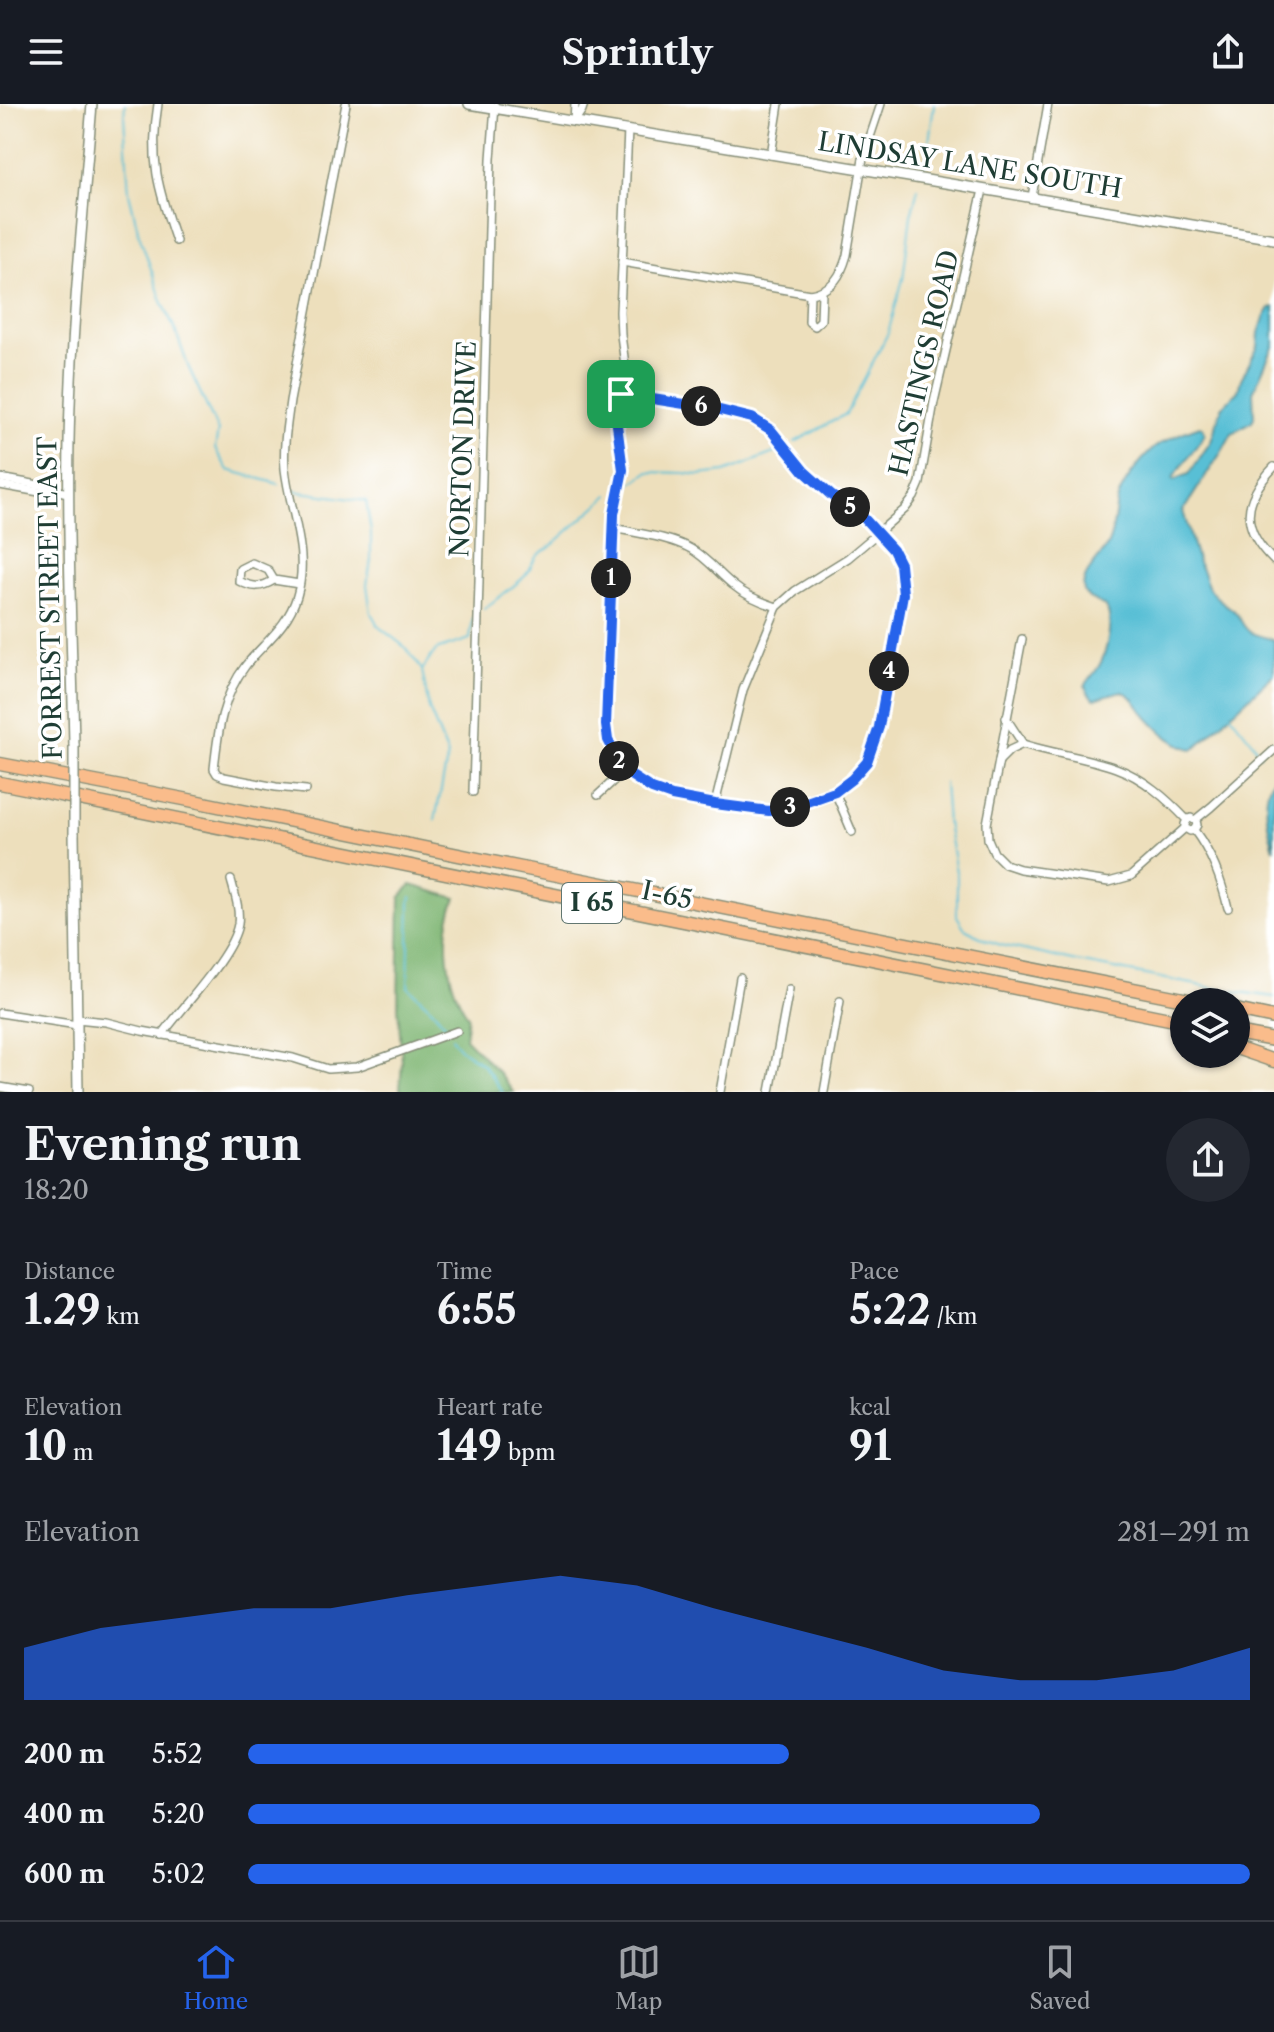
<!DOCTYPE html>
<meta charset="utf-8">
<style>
body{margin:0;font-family:"Libre Caslon Text",serif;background:#242831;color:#f1f3f6;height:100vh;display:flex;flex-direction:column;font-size:30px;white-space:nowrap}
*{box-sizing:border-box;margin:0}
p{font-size:26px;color:#9ea1a6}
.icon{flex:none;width:44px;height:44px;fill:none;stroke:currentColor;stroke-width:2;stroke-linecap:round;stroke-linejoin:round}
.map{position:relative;height:988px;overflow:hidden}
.drawer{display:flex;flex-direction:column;background:#171b24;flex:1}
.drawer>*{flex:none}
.fabs{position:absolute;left:1170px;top:884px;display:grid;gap:16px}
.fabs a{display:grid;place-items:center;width:80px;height:80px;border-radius:50%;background:#171b24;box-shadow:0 2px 6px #0004;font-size:40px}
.pin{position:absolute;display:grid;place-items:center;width:68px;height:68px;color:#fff;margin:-34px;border-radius:16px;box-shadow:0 4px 12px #0006}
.km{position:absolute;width:40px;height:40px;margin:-20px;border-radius:50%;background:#222;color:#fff;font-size:22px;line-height:40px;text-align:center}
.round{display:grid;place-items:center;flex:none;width:84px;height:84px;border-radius:42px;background:#242831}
.headline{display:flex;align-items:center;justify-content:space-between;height:136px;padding:0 24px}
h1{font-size:44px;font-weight:700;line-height:60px}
.figures{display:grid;grid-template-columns:repeat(3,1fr);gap:12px;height:136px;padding:8px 24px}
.figures div{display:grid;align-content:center}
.figures b{font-size:40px;font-weight:700}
.figures small{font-size:22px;font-weight:400}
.figures p{font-size:22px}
.chart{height:224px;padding:16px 24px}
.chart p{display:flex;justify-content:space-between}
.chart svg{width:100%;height:144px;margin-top:8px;fill:#2563eb;opacity:.7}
ul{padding:0 24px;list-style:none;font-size:26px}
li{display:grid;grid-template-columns:128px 96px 1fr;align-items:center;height:60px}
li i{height:20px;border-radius:10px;background:#2563eb}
header{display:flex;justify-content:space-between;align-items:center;height:104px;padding:0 24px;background:#171b24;font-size:36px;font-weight:700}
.menu{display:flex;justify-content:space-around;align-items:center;height:112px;border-top:2px solid #363941;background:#171b24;font-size:22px;color:#9ea1a6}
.menu a{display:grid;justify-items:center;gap:4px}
.menu .current{color:#2563eb}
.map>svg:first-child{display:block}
.forest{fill:#7eb572;stroke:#4e7953;stroke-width:2}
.water{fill:#58bfd5;stroke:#3c7e84;stroke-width:2}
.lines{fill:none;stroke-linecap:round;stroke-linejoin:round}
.stream{stroke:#58bfd5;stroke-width:2}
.minor-casing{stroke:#868e78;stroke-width:10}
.tertiary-casing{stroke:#868e78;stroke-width:12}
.motorway-casing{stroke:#868e78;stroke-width:15}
.minor{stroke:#fff;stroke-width:7}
.tertiary{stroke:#fff;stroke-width:9}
.motorway{stroke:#fabc8b;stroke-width:12}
.tertiary-bridge-casing{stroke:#868e78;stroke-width:12;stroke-linecap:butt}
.tertiary-bridge{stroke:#fff;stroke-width:9}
.route-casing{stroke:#fff;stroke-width:16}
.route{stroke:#2563eb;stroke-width:10}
.labels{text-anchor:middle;stroke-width:7;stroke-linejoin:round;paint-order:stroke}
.shield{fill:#fff;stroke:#627771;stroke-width:2}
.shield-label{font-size:24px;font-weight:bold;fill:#1f3d34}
.street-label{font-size:26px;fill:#1f3d34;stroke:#fff}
</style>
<header><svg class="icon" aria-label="menu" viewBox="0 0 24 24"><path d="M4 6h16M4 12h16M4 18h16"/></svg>Sprintly<svg class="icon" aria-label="share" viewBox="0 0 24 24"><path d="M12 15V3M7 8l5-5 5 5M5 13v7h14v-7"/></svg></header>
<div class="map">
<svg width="1274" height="988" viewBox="0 0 1274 988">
<rect width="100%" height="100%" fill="#fff"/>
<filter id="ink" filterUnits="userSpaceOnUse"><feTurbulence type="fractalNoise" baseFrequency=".0125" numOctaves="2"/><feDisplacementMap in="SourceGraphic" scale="16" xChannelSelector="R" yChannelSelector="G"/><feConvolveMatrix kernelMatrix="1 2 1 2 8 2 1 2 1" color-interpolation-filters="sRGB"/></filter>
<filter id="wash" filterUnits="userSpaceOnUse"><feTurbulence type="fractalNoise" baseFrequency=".006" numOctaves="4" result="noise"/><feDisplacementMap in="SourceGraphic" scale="32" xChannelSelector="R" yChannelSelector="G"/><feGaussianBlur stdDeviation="1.8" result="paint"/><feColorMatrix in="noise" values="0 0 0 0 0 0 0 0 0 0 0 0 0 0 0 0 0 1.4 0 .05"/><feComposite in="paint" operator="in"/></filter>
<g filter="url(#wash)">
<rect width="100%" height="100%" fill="#eddfbc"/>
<!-- forest -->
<path class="forest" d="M411 781 456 794C440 830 446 879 468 912L465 934 499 969 513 988H403L400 985 402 958 398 903 400 794Z"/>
<!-- water -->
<g class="water">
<path d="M1274 203V241L1253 288 1254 312 1252 317 1232 329 1222 347 1183 407 1198 459C1205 467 1204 478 1211 487 1217 496 1227 500 1235 508 1241 514 1242 523 1250 528 1257 532 1266 533 1274 536V570L1194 645C1176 644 1155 622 1143 608 1136 599 1133 591 1121 587L1095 595C1089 592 1087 588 1085 582 1089 575 1095 569 1099 562 1106 551 1115 513 1105 503 1096 494 1080 497 1084 477 1087 464 1102 453 1108 440 1114 426 1114 414 1117 398 1120 383 1139 358 1151 347 1161 337 1186 327 1200 322L1203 323 1205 329 1203 333 1173 374 1174 376 1189 370 1211 337 1222 303 1238 287 1241 275 1258 243 1259 229 1264 214 1270 204Z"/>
<path d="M1274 673V745C1268 725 1260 692 1274 673Z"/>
</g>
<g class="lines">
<!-- stream -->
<g class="stream">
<polyline points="125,0 124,12 129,89 139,130 162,197 176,228 188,262 218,327 215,345 228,366 279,380"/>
<polyline points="922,68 927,53 934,0"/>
<polyline points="795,338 846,310 888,229 903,175 911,111 918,84"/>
<polyline points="627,382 648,368 684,369 699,371 725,368 779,347"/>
<polyline points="294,387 366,397 371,428 371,456 367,481 371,509 379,523 405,543 422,566 429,605 448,651 435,716"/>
<path d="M484 505C497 494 513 484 525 472 537 459 528 454 549 444L609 391"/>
<polyline points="423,565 436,546 470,535 473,514"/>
<polyline points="1230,610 1253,639 1260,651"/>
<polyline points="944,679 947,719 957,773 957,812 965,825 986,836 1001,841 1073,857 1218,885 1274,893"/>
<polyline points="411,793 410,799 408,883 432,905 449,925"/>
<path d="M452 933C458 948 470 950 482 960 489 967 496 980 502 988"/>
</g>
</g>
</g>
<g filter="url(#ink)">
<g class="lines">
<!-- minor casing -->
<g class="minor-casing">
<g id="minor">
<path d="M158 0C149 55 158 85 176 137"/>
<polyline points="574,18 582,6 584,0"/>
<polyline points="574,18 575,0"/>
<polyline points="771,51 779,0"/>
<polyline points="1032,93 1048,0"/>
<path d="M622 158 810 190C833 186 841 172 847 151L863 54 881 0"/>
<polyline points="810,190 809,218 815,222 821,216 822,188"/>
<polyline points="621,290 716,305 752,314 771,326 804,367 832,392 863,413 893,446 900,460 903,490 879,623 867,658 852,675 835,688 801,700 769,707 715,700 672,692 652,685 624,667 608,636 606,621 607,545 614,410 623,366 617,321 625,261 621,231 620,208 628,26"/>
<path d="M1274 363C1242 397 1240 424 1274 457"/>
<polyline points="0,374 44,382 54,386 68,389"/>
<polyline points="0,381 45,389 53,386"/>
<path d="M613 424C636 429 670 433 691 445 707 454 719 470 733 481 746 492 761 498 777 503"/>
<path d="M274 476C261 484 253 484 239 477L240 465 252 459 268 466 274 476 299 480"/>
<polyline points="1022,535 987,720 988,735 994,749 1005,760 1020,765 1109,778 1131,772 1185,724"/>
<path d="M1006 614 1023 640C1054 650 1086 653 1116 664 1144 674 1167 695 1187 716"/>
<polyline points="999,657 1010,646 1023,640"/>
<path d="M306 686 276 683 224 673 217 670 214 665C218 627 222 592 246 561 265 538 288 522 297 492 310 449 290 408 285 365 283 343 287 320 290 297L346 0"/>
<polyline points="473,688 491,55 495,2"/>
<polyline points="835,688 852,728"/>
<polyline points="598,691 624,667"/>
<polyline points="715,700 743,586 777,503 795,487 848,454 879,428 905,405 914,393 920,379 934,298 983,86"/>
<polyline points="1195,716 1211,703 1274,646"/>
<path d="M1194 726 1197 721 1196 717 1191 714 1188 715 1185 720V724L1190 727 1194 726C1212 750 1221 775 1228 804"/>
<polyline points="0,909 77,921"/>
<polyline points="77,915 106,918 142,927 293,954 328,965 357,963 457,927"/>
<path d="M162 931C182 903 233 851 238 820 240 805 235 791 231 776"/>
<polyline points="0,983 29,988"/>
<polyline points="720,988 740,874"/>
<polyline points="770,988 789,885"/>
<polyline points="824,988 840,897"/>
</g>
</g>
<!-- tertiary casing -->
<g class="tertiary-casing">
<g id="tertiary">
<path d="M469 0C737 45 1006 88 1274 135"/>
<path d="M74 641C72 540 67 439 69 338 71 226 83 112 92 0"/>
<polyline points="74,729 78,988"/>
</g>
</g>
<!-- motorway casing -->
<g class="motorway-casing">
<g id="motorway">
<polyline points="0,660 184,695 522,764 1199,898"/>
<polyline points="0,679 1184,918"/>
<polyline points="1236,906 1274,914"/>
<polyline points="1236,929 1274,936"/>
<polyline points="1236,944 1274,957"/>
</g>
</g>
<!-- minor -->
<use href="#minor" class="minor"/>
<!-- tertiary -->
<use href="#tertiary" class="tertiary"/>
<!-- motorway -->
<use href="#motorway" class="motorway"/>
<!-- tertiary-bridge casing -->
<g class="tertiary-bridge-casing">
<polyline id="tertiary-bridge" points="74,641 74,729"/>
</g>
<!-- tertiary-bridge -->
<use href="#tertiary-bridge" class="tertiary-bridge"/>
</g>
</g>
<g class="lines" filter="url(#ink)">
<!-- route casing -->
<g class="route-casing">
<polygon id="route" points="621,290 716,305 752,314 771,326 804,367 832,392 863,413 893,446 900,460 903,490 879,623 867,658 852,675 835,688 801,700 769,707 715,700 672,692 652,685 624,667 608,636 606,621 614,410 623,366 617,321"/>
</g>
<!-- route -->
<use href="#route" class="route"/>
</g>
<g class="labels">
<!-- shield labels -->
<rect class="shield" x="562" y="779" width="60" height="40" rx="6"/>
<g class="shield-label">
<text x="592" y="807">I 65</text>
</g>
<!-- street labels -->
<g class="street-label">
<text transform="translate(970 61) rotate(9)" y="9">LINDSAY LANE SOUTH</text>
<text transform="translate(924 259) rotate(-77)" y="9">HASTINGS ROAD</text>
<text transform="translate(463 345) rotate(-88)" y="9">NORTON DRIVE</text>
<text transform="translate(50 494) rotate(-91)" y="9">FORREST STREET EAST</text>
<text transform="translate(667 791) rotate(12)" y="9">I-65</text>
</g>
</g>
</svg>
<div class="fabs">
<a><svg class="icon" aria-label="layers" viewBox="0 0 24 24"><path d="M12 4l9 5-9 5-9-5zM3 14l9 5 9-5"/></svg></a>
</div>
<div class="pin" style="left:621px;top:290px;background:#1e9e55"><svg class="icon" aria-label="arrive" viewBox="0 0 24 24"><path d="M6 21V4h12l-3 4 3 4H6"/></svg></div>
<b class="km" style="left:611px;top:474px">1</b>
<b class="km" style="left:619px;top:657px">2</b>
<b class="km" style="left:790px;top:703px">3</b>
<b class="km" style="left:889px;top:567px">4</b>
<b class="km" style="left:850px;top:403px">5</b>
<b class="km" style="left:701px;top:302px">6</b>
</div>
<section class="drawer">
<div class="headline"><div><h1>Evening run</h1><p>18:20</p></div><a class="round"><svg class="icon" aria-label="share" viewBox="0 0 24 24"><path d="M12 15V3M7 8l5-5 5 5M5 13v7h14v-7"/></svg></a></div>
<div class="figures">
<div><p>Distance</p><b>1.29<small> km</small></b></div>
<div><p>Time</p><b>6:55</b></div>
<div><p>Pace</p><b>5:22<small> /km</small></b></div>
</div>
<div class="figures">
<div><p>Elevation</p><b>10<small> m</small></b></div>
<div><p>Heart rate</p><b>149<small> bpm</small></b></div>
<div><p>kcal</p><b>91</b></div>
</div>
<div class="chart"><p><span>Elevation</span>281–291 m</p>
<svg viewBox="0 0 160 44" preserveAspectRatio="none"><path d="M0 44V28L10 22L20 19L30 16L40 16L50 12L60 9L70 6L80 9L90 16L100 22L110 28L120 35L130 38L140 38L150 35L160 28V44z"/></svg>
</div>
<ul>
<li><b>200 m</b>5:52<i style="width:54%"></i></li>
<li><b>400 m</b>5:20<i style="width:79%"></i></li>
<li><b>600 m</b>5:02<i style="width:100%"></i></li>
</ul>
</section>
<nav class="menu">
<a class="current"><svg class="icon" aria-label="home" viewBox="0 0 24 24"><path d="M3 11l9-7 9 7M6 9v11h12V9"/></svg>Home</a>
<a><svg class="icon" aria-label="map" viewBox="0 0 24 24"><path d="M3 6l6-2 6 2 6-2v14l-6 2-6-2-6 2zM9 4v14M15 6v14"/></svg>Map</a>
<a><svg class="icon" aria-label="saved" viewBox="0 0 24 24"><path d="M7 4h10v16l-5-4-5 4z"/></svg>Saved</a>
</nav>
